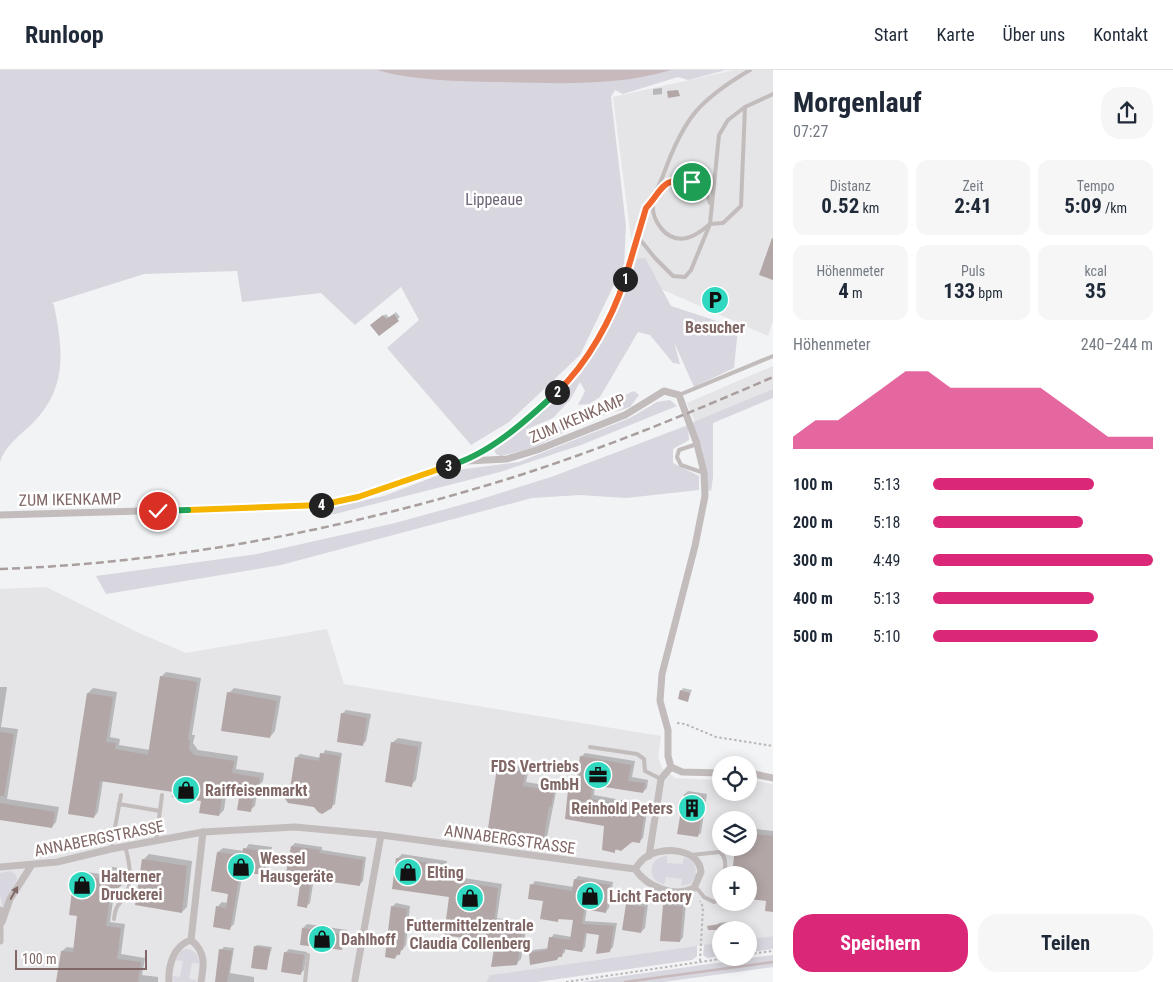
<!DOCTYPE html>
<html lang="de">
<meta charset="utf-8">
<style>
body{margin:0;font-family:"Roboto Condensed",sans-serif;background:#f6f6f7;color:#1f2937;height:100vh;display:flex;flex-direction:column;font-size:19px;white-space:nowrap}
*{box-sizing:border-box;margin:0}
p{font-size:16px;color:#747a83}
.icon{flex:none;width:28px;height:28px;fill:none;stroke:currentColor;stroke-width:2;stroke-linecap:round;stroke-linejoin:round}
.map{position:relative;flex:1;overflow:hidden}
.side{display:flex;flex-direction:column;background:#fff;width:400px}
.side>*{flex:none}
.buttons{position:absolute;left:712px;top:686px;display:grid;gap:10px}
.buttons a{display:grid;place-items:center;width:45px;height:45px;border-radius:50%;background:#fff;box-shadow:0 2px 12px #0003;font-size:25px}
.scale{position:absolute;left:15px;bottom:12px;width:132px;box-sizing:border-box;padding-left:5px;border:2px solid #816866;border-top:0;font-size:14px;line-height:18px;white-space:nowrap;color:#816866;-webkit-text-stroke:4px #fff;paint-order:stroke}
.pin{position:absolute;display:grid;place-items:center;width:42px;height:42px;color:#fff;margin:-21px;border:2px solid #fff;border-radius:50%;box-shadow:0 1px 5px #0007}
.km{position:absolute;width:25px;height:25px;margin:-12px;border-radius:50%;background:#222;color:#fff;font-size:14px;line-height:25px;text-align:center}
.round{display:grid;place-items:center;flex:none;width:52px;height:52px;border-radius:20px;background:#f6f6f7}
.summary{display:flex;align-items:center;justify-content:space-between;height:85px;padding:0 20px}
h1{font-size:28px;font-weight:700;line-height:38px}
.stats{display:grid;grid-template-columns:repeat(3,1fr);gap:8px;height:85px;padding:5px 20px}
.stats div{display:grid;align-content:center;border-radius:12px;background:#f6f6f7;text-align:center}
.stats b{font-size:21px;font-weight:700}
.stats small{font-size:14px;font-weight:400}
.stats p{font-size:14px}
.chart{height:140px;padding:10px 20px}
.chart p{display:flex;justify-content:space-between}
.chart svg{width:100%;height:90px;margin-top:5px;fill:#db2777;opacity:.7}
.action{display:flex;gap:10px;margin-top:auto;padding:10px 20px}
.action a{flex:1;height:58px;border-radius:20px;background:#db2777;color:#fff;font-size:20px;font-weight:700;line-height:58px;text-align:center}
.action a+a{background:#f6f6f7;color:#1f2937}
ul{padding:0 20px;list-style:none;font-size:16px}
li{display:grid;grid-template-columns:80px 60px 1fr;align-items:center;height:38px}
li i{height:12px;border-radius:6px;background:#db2777}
header{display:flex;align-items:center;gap:30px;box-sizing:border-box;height:70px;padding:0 25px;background:#fff;border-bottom:1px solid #e0e1e3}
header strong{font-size:24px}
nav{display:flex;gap:28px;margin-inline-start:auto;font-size:18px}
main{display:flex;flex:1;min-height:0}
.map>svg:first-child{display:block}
.built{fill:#e5e4e6;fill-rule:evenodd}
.green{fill:#d8d6de}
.water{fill:#c8b9bc}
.shadow{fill:#0003}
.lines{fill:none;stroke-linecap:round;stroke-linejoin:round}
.stream{stroke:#c8b9bc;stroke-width:2.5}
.building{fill:#b2a6a6}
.path{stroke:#bbb6b6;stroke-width:2;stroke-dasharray:2.5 2.5;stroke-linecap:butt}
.service{stroke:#c3bcbc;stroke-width:4}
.minor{stroke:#c3bcbc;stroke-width:7}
.rail{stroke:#a99f9e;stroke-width:2.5;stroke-dasharray:8 4;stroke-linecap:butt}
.oneway{fill:#816866}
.split-1-casing{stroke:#fff;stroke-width:10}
.split-2-casing{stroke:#fff;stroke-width:10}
.split-3-casing{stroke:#fff;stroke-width:10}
.split-4-casing{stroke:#fff;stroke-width:10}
.split-5-casing{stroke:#fff;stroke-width:10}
.split-6-casing{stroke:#fff;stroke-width:10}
.split-1{stroke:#f0652b;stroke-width:6}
.split-2{stroke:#f0652b;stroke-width:6}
.split-3{stroke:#22a559;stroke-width:6}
.split-4{stroke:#f5b400;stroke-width:6}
.split-5{stroke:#f5b400;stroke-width:6}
.split-6{stroke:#22a559;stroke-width:6}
.labels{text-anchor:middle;stroke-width:5;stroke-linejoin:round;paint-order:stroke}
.park-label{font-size:16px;fill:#6d6478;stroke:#fff}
.poi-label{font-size:16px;font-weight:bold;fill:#816866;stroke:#fff;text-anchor:start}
.street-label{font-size:16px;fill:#816866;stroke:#fff}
</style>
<header>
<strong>Runloop</strong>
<nav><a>Start</a><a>Karte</a><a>Über uns</a><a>Kontakt</a></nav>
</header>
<main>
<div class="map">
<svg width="773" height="912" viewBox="0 0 773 912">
<rect width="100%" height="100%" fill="#f2f3f5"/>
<!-- built -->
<g class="built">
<polygon points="734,0 773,0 773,251 768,266 636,208 613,27"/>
<polygon points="773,296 773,319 695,352 687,333"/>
<path d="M46 517 139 563 186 583 327 559 344 614 661 666 658 687 662 698 675 708 721 710V722H749V710L773 714V866L749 869V860H721V873L490 905 486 912H0V519ZM721 750H749V778H721ZM721 805H749V832H721Z"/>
</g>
<!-- green -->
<g class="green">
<path d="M0 0H726L688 10 678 7 623 24 615 20 611 27 626 156 624 194 580 285 509 352 471 375 387 278 419 250 401 217 355 255 321 223 242 232 237 201 144 204 52 233 54 235C63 280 68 318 32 354 20 365 5 376 0 392Z"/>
<path d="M645 188 671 236 738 258 734 298 694 317 674 272 680 294 673 293 650 265 638 262 600 327 589 334 578 335 585 321 580 312 570 330 553 348 525 360 530 364 559 355 634 321 639 325 630 337 586 351 533 378 501 386 496 384 493 377 497 372C516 359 535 347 552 331 592 295 621 240 637 189Z"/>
<polygon points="773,319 773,328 713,353 713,407 711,421 708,420 702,378 691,353"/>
<polygon points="670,330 677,336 581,375 500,402 335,444 323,445 320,440 384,426 449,401 519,392 630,348 657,332"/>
<polygon points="688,355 689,370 673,379 673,393 699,406 699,420 626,428 580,425 532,428 281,495 106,524 96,506 257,484 395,453 475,431 554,406"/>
<path d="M667 786V793L683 794 684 787 691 790 695 795 696 806 690 814 681 816 682 809 666 807 664 815 655 810C648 799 653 787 667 786Z"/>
<polygon points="10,801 16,805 17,809 3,839 0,825 0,803"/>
<polygon points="773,866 773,879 749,882 749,869"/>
<polygon points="721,873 721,886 707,888 703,885 704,875"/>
<polygon points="697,876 697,886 692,890 537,912 486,912 490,905"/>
<path d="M186 879C195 880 199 885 199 893H192L189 909 196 910V912H174L173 906 180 907 183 891 176 890 181 881Z"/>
<polygon points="773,885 773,897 663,912 581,912"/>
</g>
<!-- water -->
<path class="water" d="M377 0H671C615 17 555 13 497 12 457 11 415 11 377 0Z"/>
<!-- shadow -->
<g class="shadow">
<polygon points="662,18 662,24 653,25 653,19"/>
<polygon points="396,242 400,247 379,264 374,253 386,244 389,248"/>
<polygon points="166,602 201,608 192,665 195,665 193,673 198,680 238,686 236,699 264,703 263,711 258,716 255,736 250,740 242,715 228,713 224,740 219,745 202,730 174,721 103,710 98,742 94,747 69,743 88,623 93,618 117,622 110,667 120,669 119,675 150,680 161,607"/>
<polygon points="0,617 7,617 1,657 18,659 7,729 59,737 56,752 52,757 0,749"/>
<polygon points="234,618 281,626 275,661 270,667 229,623"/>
<polygon points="683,618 692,620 688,630 681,621"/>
<polygon points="346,640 371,644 366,671 362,675 342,644"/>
<polygon points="398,668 422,672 416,710 411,715 392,673"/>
<polygon points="325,680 342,683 335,734 331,737 287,719 292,716 296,688 300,684 321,688"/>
<polygon points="585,683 635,691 632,707 648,710 647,718 643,722 595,715 594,725 648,735 643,768 639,772 632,771 614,781 605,755 569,721 574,717 577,717 581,687"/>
<polygon points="503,694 529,698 526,712 557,717 547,767 543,771 499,699"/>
<polygon points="688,721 707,724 701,763 697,766 685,724"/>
<polygon points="749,758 773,761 773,841 768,830 749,828 749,805 733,805 737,778 749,778"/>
<polygon points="295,773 322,777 322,780 366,787 363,811 359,815 314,808 310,833 306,836 303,807 292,776"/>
<polygon points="249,774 272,777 269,799 264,804 243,801 234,854 229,859 217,837 222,832 228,833 230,823 218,782 223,778 244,781"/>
<polygon points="149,784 192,791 187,837 182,842 144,789"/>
<polygon points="402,784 447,791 445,805 502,814 497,848 527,854 521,889 516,894 450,826 397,789"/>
<polygon points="112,797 126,799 126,809 115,817 110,852 125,854 121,884 145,888 142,905 158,907 158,912 58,912 62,881 67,877 74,878 78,845 75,806 80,801 107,805"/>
<polygon points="578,806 613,812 609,838 606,841 587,838 585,851 617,853 613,877 610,880 601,864 587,862 585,877 582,881 565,879 565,882 557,889 530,884 533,880 549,878 551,868 554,864 572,867 575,849 560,848 557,851 532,815 535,811 574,817 575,810"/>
<polygon points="631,831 648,834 645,858 641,862 627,835"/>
<polygon points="668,832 686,833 683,867 680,871 664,836"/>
<polygon points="396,833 410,836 406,875 395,888 392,837"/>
<polygon points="734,851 735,860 721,860 721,865 718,865 717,855 719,853"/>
<polygon points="307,854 347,860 345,875 341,879 303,858"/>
<polygon points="257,875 272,877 266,899 255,877"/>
<polygon points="224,877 234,878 230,903 254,907 254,912 216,912 221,880"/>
<polygon points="289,879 307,882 304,900 300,904 285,883"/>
</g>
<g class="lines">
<!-- stream -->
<polyline class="stream" points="625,912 773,892"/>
</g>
<!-- building -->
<g class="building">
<polygon points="678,20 680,26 668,28 667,21"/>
<polygon points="772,168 773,169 773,210 759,205"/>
<polygon points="394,244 399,251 379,266 370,255 383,245 386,249"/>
<polygon points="160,606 197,612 188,669 190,670 189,679 194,685 234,691 232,703 260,708 258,718 255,717 251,742 237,740 241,716 224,714 219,746 199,743 201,731 172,727 173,722 100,711 94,748 68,744 87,623 113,627 106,672 116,673 115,679 148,685"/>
<polygon points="680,620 690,623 688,632 678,629"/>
<polygon points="227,622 277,631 270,668 221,661"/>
<polygon points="341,643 367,648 363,676 337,672"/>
<polygon points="0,662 14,664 4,726 0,726"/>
<polygon points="391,672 418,677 412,717 385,712"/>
<polygon points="320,683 340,686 332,738 322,744 318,742 314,737 288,733 284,727 285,718 290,719 295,687 319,691"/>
<polygon points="580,686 631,695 628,711 645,713 643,723 592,715 591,729 645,739 640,773 632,772 621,781 615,779 615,783 602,780 604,756 565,749 568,720 575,721"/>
<polygon points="497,698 525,702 523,716 554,721 551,737 549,736 543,772 487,765"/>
<polygon points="684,724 704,727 698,767 677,764"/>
<polygon points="0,733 55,742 52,758 0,750"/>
<polygon points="749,763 773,766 773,842 765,841 766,831 749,829 749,805 732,805 735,778 749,778"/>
<polygon points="291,776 320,780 319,783 363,790 360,816 311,809 307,838 297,836 301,808 286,803"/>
<polygon points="243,778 268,782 264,805 240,802 230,860 213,857 216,836 226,838 228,824 211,821 217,782 242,786"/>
<polygon points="396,788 443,795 441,809 498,818 494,854 523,858 517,895 491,897 495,873 444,865 449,827 392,819"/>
<polygon points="142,789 187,796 182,843 135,835"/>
<polygon points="106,801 122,803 120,812 122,815 117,819 111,818 106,856 121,858 117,889 141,892 138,912 56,912 61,881 73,882 77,846 69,845 74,805 105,809"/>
<polygon points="574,809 610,815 606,843 584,839 582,854 614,856 610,882 596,884 599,865 585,863 582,882 563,879 562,887 558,887 557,890 530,895 529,883 547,880 549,867 570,870 573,850 558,849 558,852 540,849 543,831 528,829 530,814 572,821"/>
<polygon points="626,834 645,837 641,863 622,860"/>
<polygon points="663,835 683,836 680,872 660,871"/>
<polygon points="391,836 407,839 403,880 401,879 400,885 396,884 395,889 385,887"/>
<polygon points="732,852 733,860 708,860 707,856"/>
<polygon points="302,858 344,864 342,880 300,875"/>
<polygon points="254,876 270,879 267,900 251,898"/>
<polygon points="219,879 232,881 227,912 215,912"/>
<polygon points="284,882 304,885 301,905 281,902"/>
</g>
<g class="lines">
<!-- path -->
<g class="path">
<polyline points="677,653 685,654 716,667 773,676"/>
<polyline points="749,884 773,881"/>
<polyline points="700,891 703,837 700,831"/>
<polyline points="566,912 727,888"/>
</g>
<!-- service -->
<g class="service">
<path d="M750 0C699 30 684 48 664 103 661 112 654 123 653 132 651 150 666 173 687 168 695 166 703 160 710 154L719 65 728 50 745 37 773 24"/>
<path d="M657 120C676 107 704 106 710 133"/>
<polyline points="638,167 655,188 673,206 685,207 691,200 710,154 723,153 741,136 745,37"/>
<polyline points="679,325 773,286"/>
<polyline points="697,374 679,380 677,387 681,395 704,403"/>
<path d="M469 389C502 367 536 346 563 317 608 268 629 202 645 139L653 131"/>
<polyline points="590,677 637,684 644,689 645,701 661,709"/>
<polyline points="119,734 160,741"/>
<polyline points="156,771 162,725"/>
<polyline points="111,779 121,725"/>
<path d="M691 785 720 782C727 788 725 796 725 805"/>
<polyline points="695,816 704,827 714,832 721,828"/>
<path d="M114 849C116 832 120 836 126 824 133 811 129 790 125 776"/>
<polyline points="305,912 308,885"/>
</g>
<!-- minor -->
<g class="minor">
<polyline points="0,445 317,436 358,427 467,391 507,389 537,380 625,345 664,321 679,325 697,374 704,403 705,426 695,476 662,604 660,631 668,660 668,686 671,697 682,702 721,703"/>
<polyline points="749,703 773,708"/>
<polyline points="649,786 661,709 671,697"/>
<path d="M0 797 57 792 111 779 203 762 295 757 381 765 635 799C647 817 674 828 694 818L701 802C699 778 662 776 646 787 641 790 638 795 635 799"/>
<polyline points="0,840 0,871"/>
<polyline points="2,852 10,829 31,796"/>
<polyline points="191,870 203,762"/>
<path d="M191 870C206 882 204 895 201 912"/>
<polyline points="355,910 381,765"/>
<path d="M169 912C168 895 174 875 191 870"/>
</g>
<!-- rail -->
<path class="rail" d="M0 499C174 493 348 459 514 407 602 379 688 344 773 307"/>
</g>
<!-- one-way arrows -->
<defs><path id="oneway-solid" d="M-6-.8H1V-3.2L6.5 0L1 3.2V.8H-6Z" transform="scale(1.25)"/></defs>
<use class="oneway" href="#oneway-solid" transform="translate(14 823) rotate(-60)"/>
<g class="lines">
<!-- split-1 casing -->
<g class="split-1-casing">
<path id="split-1" d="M625 209 646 138C663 120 661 106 692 112"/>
</g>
<!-- split-2 casing -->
<g class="split-2-casing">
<path id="split-2" d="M557 322C588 293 612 248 625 209"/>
</g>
<!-- split-3 casing -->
<g class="split-3-casing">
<path id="split-3" d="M448 396C489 385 527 350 557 322"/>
</g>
<!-- split-4 casing -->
<g class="split-4-casing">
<polyline id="split-4" points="321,435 358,427 448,396"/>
</g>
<!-- split-5 casing -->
<g class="split-5-casing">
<polyline id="split-5" points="188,440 321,435"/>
</g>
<!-- split-6 casing -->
<g class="split-6-casing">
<polyline id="split-6" points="158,441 188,440"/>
</g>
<!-- split-1 -->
<use href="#split-1" class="split-1"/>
<!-- split-2 -->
<use href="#split-2" class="split-2"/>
<!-- split-3 -->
<use href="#split-3" class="split-3"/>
<!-- split-4 -->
<use href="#split-4" class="split-4"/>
<!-- split-5 -->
<use href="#split-5" class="split-5"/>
<!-- split-6 -->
<use href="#split-6" class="split-6"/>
</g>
<!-- icons -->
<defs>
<g id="parking-disc" transform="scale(1.4375)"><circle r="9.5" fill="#2fd8bf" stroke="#fff"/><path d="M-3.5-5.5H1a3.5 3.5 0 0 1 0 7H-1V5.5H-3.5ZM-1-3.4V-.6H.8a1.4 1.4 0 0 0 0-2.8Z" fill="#111"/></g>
<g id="office-disc" transform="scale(1.4375)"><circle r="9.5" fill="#2fd8bf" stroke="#fff"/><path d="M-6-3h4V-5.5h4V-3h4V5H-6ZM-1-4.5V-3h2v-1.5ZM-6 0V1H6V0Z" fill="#111"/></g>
<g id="shop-disc" transform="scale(1.4375)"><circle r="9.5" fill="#2fd8bf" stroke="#fff"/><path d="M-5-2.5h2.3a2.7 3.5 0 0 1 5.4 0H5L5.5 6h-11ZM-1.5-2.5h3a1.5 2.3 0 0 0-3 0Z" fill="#111"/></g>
<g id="building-disc" transform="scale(1.4375)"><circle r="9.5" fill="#2fd8bf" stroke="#fff"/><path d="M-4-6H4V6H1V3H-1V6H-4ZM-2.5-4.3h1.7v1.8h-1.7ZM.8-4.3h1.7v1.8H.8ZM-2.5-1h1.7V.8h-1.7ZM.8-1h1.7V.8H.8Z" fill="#111"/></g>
</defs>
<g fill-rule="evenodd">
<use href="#parking-disc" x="715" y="230"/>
<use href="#office-disc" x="598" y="705"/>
<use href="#shop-disc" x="186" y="720"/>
<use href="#building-disc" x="692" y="738"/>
<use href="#shop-disc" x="241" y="797"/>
<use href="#shop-disc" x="408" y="802"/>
<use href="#shop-disc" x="82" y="815"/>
<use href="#shop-disc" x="590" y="826"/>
<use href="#shop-disc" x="470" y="828"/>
<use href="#shop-disc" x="322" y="869"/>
</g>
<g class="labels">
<!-- park labels -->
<g class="park-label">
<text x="494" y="135">Lippeaue</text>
</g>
<!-- poi labels -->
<g class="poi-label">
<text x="715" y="263" text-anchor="middle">Besucher</text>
<text x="579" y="702" text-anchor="end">FDS Vertriebs<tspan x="579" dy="18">GmbH</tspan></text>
<text x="205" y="726">Raiffeisenmarkt</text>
<text x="673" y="744" text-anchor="end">Reinhold Peters</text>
<text x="260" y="794">Wessel<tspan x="260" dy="18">Hausgeräte</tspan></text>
<text x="427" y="808">Elting</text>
<text x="101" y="812">Halterner<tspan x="101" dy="18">Druckerei</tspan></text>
<text x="609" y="832">Licht Factory</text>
<text x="470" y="861" text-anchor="middle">Futtermittelzentrale<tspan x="470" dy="18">Claudia Collenberg</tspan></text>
<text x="341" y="875">Dahlhoff</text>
</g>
<!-- street labels -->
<g class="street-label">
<text transform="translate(577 348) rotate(-23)" y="6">ZUM IKENKAMP</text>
<text transform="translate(70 429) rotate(-1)" y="6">ZUM IKENKAMP</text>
<text transform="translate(99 768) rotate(-11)" y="6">ANNABERGSTRASSE</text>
<text transform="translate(510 769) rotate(8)" y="6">ANNABERGSTRASSE</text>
</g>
</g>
</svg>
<div class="buttons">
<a><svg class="icon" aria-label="locate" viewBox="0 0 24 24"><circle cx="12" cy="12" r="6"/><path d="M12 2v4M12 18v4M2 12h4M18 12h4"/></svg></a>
<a><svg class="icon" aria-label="layers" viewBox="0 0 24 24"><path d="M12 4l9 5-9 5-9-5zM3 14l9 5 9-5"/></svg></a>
<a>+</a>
<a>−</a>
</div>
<div class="scale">100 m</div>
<div class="pin" style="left:692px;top:112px;background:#1e9e55"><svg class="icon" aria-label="arrive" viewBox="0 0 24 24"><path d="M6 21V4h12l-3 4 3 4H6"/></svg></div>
<div class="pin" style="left:158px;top:441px;background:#d93025"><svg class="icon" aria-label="check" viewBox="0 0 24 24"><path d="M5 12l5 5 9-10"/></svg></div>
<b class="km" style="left:625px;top:209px">1</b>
<b class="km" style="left:557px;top:322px">2</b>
<b class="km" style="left:448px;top:396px">3</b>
<b class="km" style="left:321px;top:435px">4</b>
</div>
<section class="side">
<div class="summary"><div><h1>Morgenlauf</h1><p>07:27</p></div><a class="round"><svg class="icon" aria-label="share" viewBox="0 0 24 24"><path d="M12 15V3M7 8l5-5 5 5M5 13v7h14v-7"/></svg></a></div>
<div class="stats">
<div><p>Distanz</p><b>0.52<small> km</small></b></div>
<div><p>Zeit</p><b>2:41</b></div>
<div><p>Tempo</p><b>5:09<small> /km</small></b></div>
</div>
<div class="stats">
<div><p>Höhenmeter</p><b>4<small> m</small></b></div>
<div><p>Puls</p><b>133<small> bpm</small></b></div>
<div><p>kcal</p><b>35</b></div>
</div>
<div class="chart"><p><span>Höhenmeter</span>240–244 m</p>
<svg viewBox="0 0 160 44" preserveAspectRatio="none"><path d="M0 44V38L10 30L20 30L30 22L40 14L50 6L60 6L70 14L80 14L90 14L100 14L110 14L120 22L130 30L140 38L150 38L160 38V44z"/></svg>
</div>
<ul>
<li><b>100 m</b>5:13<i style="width:73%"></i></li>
<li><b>200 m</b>5:18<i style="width:68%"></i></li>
<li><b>300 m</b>4:49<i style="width:100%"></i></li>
<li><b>400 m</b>5:13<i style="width:73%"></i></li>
<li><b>500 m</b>5:10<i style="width:75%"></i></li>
</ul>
<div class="action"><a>Speichern</a><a>Teilen</a></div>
</section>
</main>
